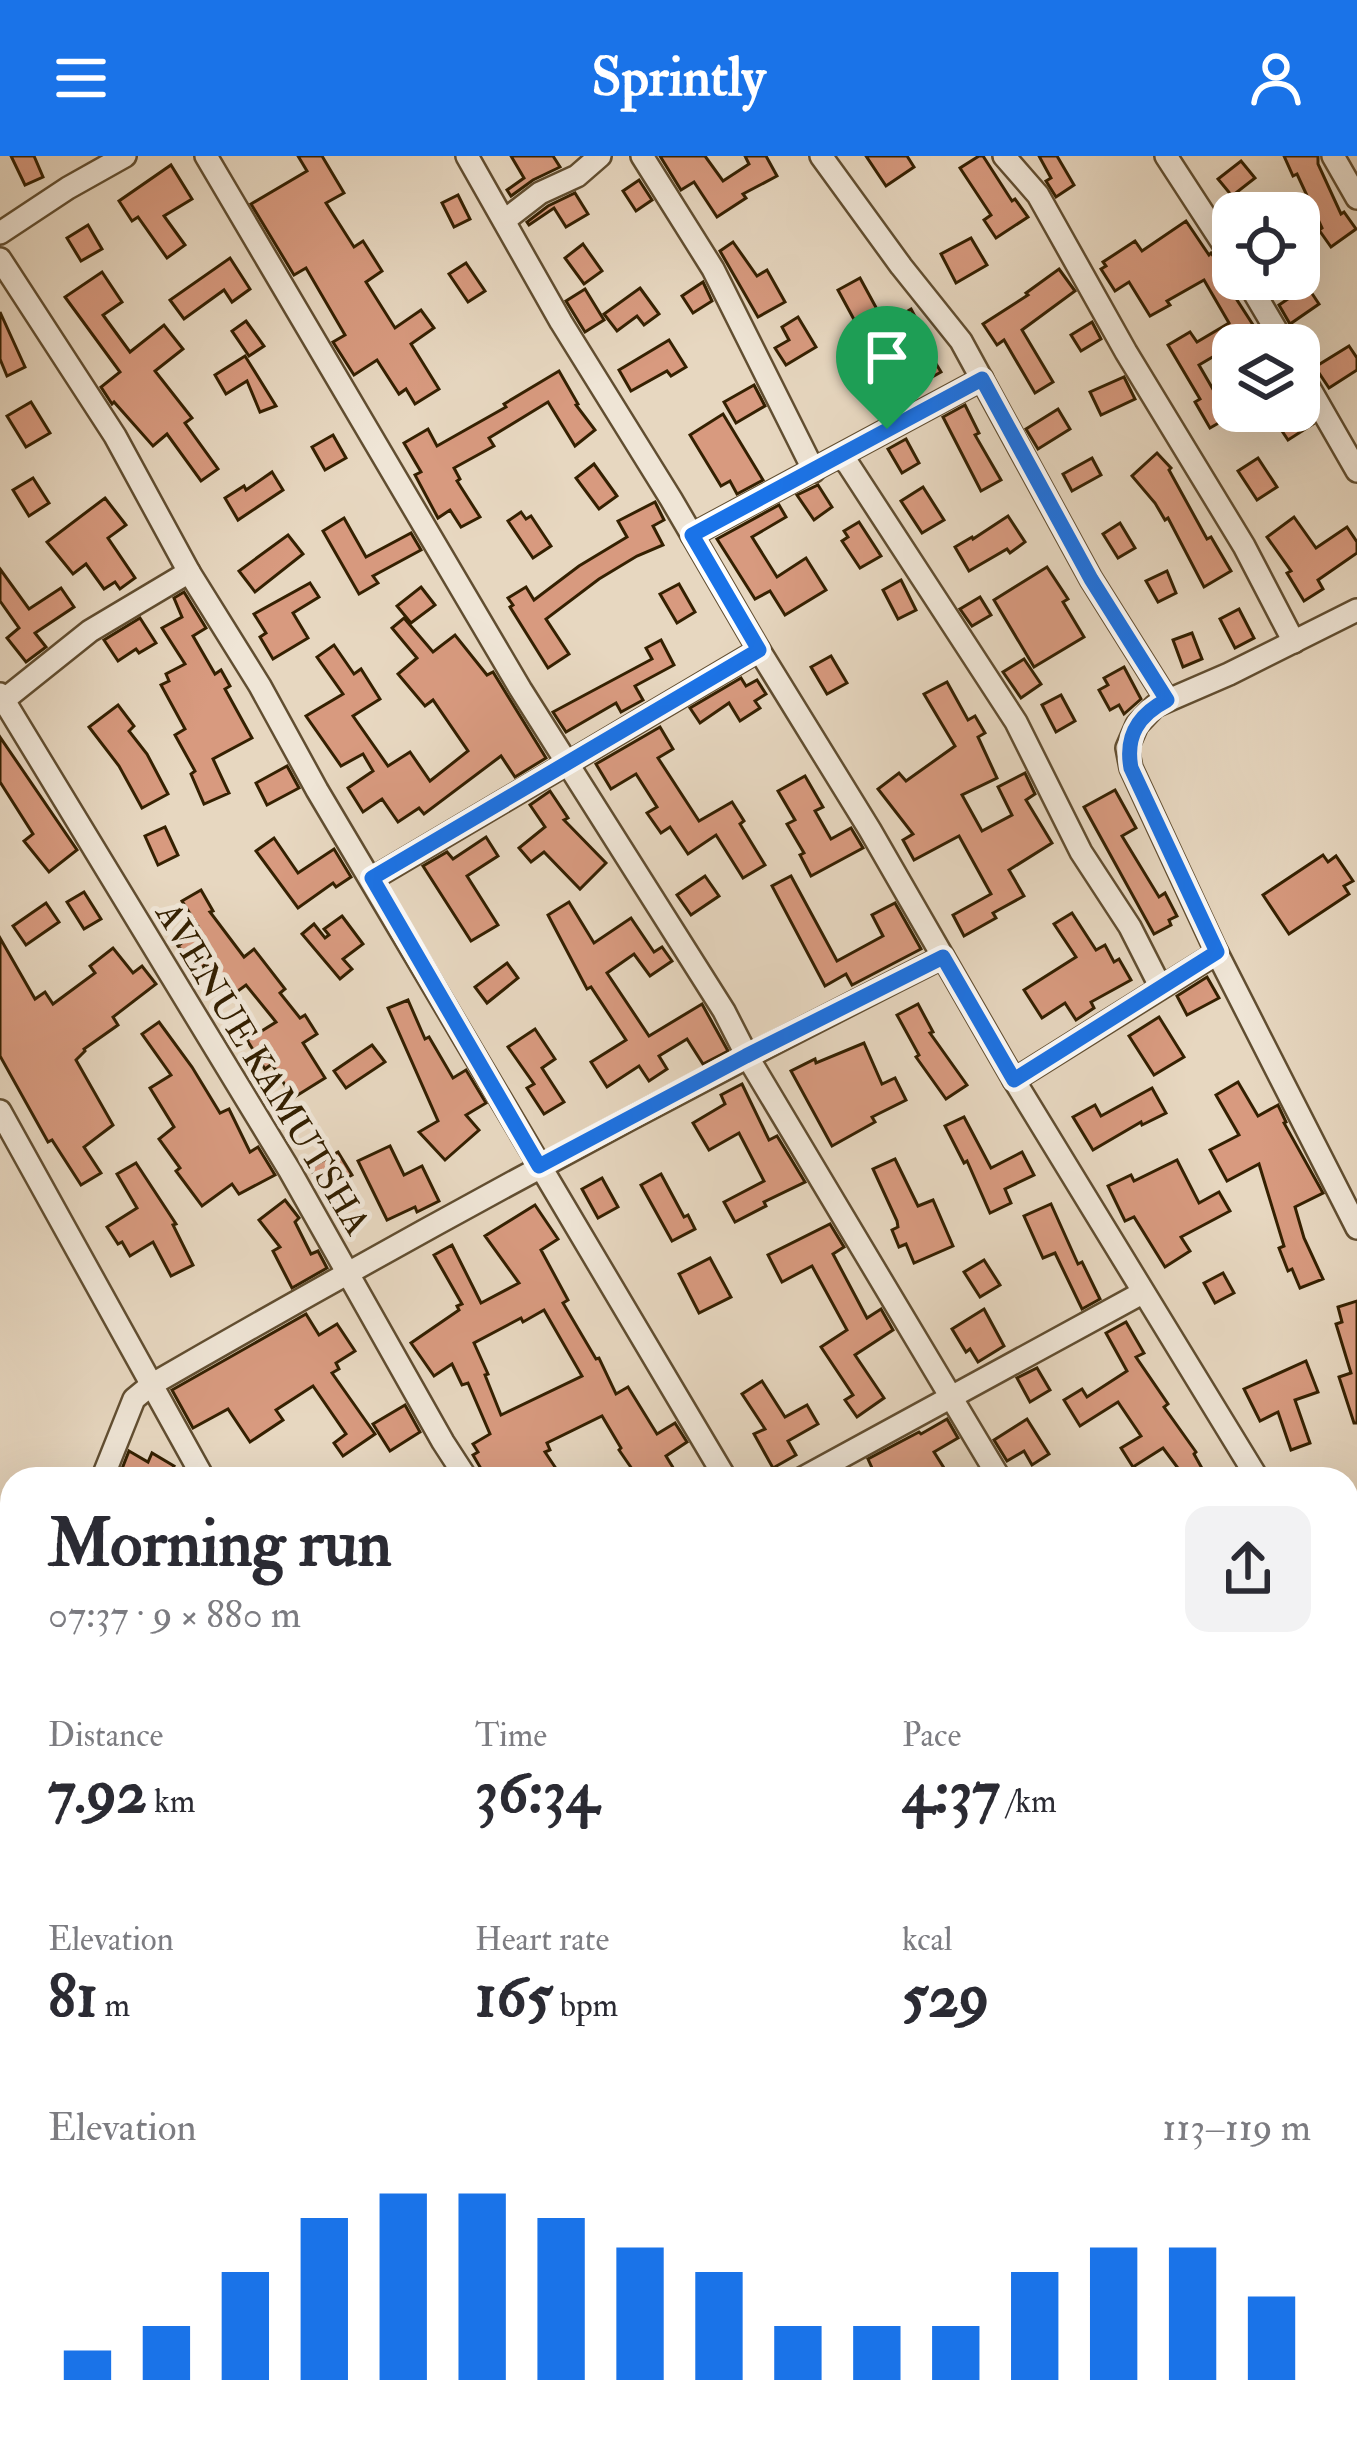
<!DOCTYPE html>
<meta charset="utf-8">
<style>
body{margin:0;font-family:"IM FELL Double Pica",serif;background:#f2f2f3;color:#2b2b33;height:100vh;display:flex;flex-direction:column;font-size:45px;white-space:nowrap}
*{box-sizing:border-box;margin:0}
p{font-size:39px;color:#7c7c81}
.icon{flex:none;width:66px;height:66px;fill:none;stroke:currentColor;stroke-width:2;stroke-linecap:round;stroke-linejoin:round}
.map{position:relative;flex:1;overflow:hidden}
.drawer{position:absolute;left:0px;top:1311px;width:1359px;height:975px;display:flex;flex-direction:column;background:#fff;border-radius:36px 36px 0 0;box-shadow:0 12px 48px #0002}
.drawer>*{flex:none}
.controls{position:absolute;left:1212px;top:36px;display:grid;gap:24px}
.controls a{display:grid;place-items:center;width:108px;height:108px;border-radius:24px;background:#fff;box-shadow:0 12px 48px #0002;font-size:60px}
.pin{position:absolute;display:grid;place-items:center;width:102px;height:102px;color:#fff;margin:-123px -51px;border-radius:50% 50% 50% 0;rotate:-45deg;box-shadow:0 0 12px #0007}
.pin .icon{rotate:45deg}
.round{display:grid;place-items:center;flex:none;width:126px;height:126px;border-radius:24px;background:#f2f2f3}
.head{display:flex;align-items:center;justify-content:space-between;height:204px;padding:0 48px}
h1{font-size:66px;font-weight:700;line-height:90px}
.figures{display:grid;grid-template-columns:repeat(3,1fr);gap:18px;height:204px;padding:12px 48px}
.figures div{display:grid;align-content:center}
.figures b{font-size:60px;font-weight:700}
.figures small{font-size:33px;font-weight:400}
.figures p{font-size:33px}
.chart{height:336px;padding:24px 48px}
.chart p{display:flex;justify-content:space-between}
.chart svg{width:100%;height:216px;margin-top:12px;stroke:#1a73e8;stroke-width:6}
header{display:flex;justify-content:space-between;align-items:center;height:156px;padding:0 48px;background:#1a73e8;color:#fff;font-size:54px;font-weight:700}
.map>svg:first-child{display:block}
.building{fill:#d89a7f;stroke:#342001;stroke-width:3;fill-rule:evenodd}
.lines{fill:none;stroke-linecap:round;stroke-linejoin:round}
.street-casing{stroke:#614e31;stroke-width:26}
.highway-casing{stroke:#342001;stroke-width:44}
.street{stroke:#efe5d6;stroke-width:21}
.highway{stroke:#e4bc80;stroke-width:39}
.route-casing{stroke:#fff;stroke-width:24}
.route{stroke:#1a73e8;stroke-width:15}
.labels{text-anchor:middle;stroke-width:10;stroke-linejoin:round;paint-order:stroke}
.street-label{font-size:36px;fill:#342001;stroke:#efe5d6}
</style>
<header><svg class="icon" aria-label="menu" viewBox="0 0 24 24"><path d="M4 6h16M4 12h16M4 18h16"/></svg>Sprintly<svg class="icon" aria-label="person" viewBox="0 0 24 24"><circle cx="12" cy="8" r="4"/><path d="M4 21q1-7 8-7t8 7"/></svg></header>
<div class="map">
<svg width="1357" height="2285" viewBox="0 0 1357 2285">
<rect width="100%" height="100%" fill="#e7d7c0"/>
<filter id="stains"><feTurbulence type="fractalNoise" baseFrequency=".00167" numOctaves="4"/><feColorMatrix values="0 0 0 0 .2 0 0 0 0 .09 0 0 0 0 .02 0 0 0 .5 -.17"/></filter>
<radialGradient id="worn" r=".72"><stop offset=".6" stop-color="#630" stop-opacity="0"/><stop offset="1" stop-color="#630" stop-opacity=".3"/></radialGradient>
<!-- building -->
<g class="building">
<polygon points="11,0 34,0 43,21 25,29"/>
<polygon points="298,0 322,0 344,37 326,47 354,91 363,85 382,115 366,126 395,172 421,154 434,172 411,188 439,233 415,248 406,233 399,238 377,204 354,219 333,186 345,179 306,112 294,119 251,48 307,15"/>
<polygon points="511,0 553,0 560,11 533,24 511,40 507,34 524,22"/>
<polygon points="660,0 705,0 723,25 749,8 745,0 766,0 777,20 743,38 746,42 717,61 694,26 681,34"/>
<polygon points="866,0 907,0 914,11 886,30"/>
<polygon points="979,0 983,0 1012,45 1015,43 1028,61 996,82 984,64 991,59 960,12"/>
<polygon points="1039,0 1057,0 1074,29 1056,41 1046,25 1051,22"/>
<polygon points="1284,0 1318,0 1318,8 1341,58 1344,56 1356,73 1331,91 1319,74 1322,72 1297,18 1293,20"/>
<polygon points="1241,5 1255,22 1232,40 1218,23"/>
<polygon points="171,9 192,43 164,60 185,89 167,102 138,61 132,65 119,45"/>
<polygon points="639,24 652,44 636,55 623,35"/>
<polygon points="575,37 588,58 566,71 554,52 529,69 527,66 548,50"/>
<polygon points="458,39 470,63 454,71 442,47"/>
<polygon points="1186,65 1209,99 1211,97 1223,113 1219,116 1266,189 1233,189 1199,209 1229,261 1210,272 1195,246 1200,243 1168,189 1190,176 1197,186 1229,167 1204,124 1167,145 1170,149 1150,160 1129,126 1115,135 1101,113 1106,110 1103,106 1135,85 1142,95"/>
<polygon points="88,69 102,93 81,105 67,82"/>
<polygon points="971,82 987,109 956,127 941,98"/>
<polygon points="733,86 757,120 767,114 785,146 758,161 720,95"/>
<polygon points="583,88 602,115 584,128 565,102"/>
<polygon points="230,102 250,133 232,146 224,134 184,163 170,144"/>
<polygon points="466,107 485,135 468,146 449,118"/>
<polygon points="1059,113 1075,135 1022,174 1053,226 1035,237 1004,184 997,189 983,168 1028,139 1026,137"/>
<polygon points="102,116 122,146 103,159 130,196 164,169 183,193 155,215 192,262 185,267 218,313 201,325 167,278 153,290 114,246 112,248 101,231 120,216 65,141"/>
<polygon points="860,122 879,157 857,169 838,134"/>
<polygon points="703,126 712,145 693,157 682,140"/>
<polygon points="1307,130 1319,148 1290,168 1279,149"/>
<polygon points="640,132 659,158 644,169 637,160 617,175 604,158"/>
<polygon points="585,133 604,164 585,176 566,145"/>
<polygon points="911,153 919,168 914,171 941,216 918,229 912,219 868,243 856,221 899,197 898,195 903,192 888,167"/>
<polygon points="0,156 25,211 7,220 0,203"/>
<polygon points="798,161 816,191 786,209 775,192 789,184 782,171"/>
<polygon points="246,165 264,190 249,200 232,175"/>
<polygon points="1092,166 1101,183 1081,195 1071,179"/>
<polygon points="669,184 686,211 671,220 667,215 631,235 619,214"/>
<polygon points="1349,190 1357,202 1357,214 1329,232 1315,211"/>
<polygon points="245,200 250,208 276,250 260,256 247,225 226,238 215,219"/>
<polygon points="559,215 578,248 576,249 595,274 575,290 548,246 489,282 494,290 454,312 460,323 457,325 480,361 461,371 450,354 438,362 415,319 421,316 404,287 428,273 437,290 506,251 504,248"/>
<polygon points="1124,221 1135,243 1101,259 1090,236"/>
<polygon points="754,229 765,250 736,267 724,246"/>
<polygon points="31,246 50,277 26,291 7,260"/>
<polygon points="965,249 979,277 975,279 1001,324 981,335 943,261"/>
<polygon points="1058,253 1070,273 1038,293 1026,273"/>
<polygon points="1304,253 1313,268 1288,284 1278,269"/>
<polygon points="723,258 763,324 737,338 730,325 721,330 690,279"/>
<polygon points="333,279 346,302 325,314 312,291"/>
<polygon points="906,283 919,307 902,317 888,293"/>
<polygon points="1157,297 1171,312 1169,314 1207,383 1211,381 1231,415 1204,431 1168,362 1165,364 1155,347 1132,320"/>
<polygon points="1092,302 1101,319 1072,335 1063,318"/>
<polygon points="1258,302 1277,331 1257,344 1238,315"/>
<polygon points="594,308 617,340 599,353 576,322"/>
<polygon points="272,316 283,334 238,364 225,342 244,330 246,334"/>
<polygon points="33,322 49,347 29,360 13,334"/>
<polygon points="818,329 832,351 814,364 797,339"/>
<polygon points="923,331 944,364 922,377 901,345"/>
<polygon points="105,342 126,369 108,382 135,422 120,433 115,426 104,433 86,408 73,418 47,386"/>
<polygon points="655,346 664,364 653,370 663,389 637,400 599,423 546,463 569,498 548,512 510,451 513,449 508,442 526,431 534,444 579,410 627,381 618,365"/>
<polygon points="779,349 786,361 752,381 777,421 806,402 826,434 785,459 770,435 755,443 717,383"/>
<polygon points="521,356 526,363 531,360 551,390 533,402 508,365"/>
<polygon points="1008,360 1025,386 1010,397 1007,393 969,415 955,391 972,381 973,383"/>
<polygon points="1294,361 1316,392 1347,371 1357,386 1357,397 1318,424 1323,433 1304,445 1287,417 1291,415 1267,381"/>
<polygon points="344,362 366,401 411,377 421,394 373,420 378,427 359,438 323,375"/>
<polygon points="859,366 881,400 860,412 842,385 848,381 844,375"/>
<polygon points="1120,367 1135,392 1118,402 1103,378"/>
<polygon points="288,379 303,398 255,436 239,415"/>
<polygon points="1047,411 1068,443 1063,446 1084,481 1034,511 994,444"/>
<polygon points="0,413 29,453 61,432 74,451 35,477 46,491 26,506 7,482 19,472 0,445"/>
<polygon points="1167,415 1176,437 1158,446 1146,425"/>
<polygon points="901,424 916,454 898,463 883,434"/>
<polygon points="310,427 319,441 293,457 308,482 273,503 260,481 266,477 254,458"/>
<polygon points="679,428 695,456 677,467 660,438"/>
<polygon points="421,431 435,449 411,467 397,450"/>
<polygon points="184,436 206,472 193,480 215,518 221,514 230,530 225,533 252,582 213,603 229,637 204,648 191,618 195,615 175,579 185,573 161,529 169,525 166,518 185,508 162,472 182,461 174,442"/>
<polygon points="980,441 991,459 972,470 960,453"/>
<polygon points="1239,453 1254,482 1235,492 1220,463"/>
<polygon points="140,462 156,487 139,497 136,493 118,505 104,484"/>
<polygon points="404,462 433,496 455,479 487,519 493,516 546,602 515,621 501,600 424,658 419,652 398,666 382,643 363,656 348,632 373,615 363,598 341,610 306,560 343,538 317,501 334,489 354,518 361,513 380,543 353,560 388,610 410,596 430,625 468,595 433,544 425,550 398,518 417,502 392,472"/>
<polygon points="1192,477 1202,503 1183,511 1173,484"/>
<polygon points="661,484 674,509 635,530 643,544 621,556 616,547 566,576 553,556 652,503 646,492"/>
<polygon points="831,500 847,527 827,538 811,511"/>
<polygon points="1024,503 1041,528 1021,542 1003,516"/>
<polygon points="1124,511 1141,543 1124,558 1119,549 1110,554 1099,534 1108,529 1104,522"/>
<polygon points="741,522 746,530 757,524 766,538 755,545 760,552 740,565 729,547 700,567 690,552"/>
<polygon points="947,526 968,564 975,560 985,577 978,581 997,622 962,639 982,675 1012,659 998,631 1025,617 1035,638 1026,644 1052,687 1009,714 1024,740 993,757 996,762 964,780 953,759 991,738 959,680 914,704 903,684 913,678 878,633 899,617 906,625 955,590 924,538"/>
<polygon points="1061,539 1075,565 1056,576 1042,549"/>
<polygon points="118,549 134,570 129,575 147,598 168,638 142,652 119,610 89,571"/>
<polygon points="660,571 673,593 658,602 699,665 732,646 744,665 740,668 765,709 743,722 716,679 688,698 670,671 661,677 647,657 657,651 636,618 611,633 596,608"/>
<polygon points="0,581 77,694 49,716 24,685 33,678 0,626"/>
<polygon points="287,610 299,632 267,649 256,627"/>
<polygon points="805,620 823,651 815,655 831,683 851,672 863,692 811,720 800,699 804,697 787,668 795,664 778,635"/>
<polygon points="1115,634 1136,672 1122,680 1159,741 1165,737 1177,760 1169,764 1171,769 1154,778 1084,651"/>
<polygon points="550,635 568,662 564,664 606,707 580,733 544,696 531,706 519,692 545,671 530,649"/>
<polygon points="165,671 178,699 158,709 145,680"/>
<polygon points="486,681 498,700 467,720 498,769 471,785 423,710 447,696 453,703"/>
<polygon points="274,682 298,717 334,693 351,721 336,731 333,727 298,752 256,695"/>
<polygon points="1323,699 1328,706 1336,700 1353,725 1344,730 1349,738 1289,778 1263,739"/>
<polygon points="705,720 719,740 691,759 677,739"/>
<polygon points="791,720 837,805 883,780 872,759 895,747 921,793 852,829 846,818 825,830 772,730"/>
<polygon points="201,734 213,755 210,756 244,801 254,793 285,833 280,837 300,862 305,859 317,878 303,887 325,922 293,942 272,908 265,913 247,884 276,866 246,829 231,840 206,808 199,814 178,790 199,772 182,745"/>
<polygon points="84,736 101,763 84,773 67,746"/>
<polygon points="569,746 594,787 631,762 654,796 662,791 672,805 650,820 634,798 607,817 649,880 702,848 728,895 703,908 687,883 659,900 667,913 649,925 639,910 607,931 591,906 626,884 591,831 587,833 548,759"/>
<polygon points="46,747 59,766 26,789 13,770"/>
<polygon points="1072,757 1096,794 1105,789 1114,806 1119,803 1131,824 1091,846 1094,852 1076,864 1065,847 1042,862 1024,834 1076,801 1054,768"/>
<polygon points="342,760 363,788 343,803 352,813 340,823 302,778 314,768 325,782 329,779 324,773"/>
<polygon points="0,782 35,843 45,836 53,848 95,817 90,810 113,792 133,817 142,810 156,828 113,861 118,869 84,893 85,895 76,904 113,969 84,991 101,1017 81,1029 52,984 48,986 0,900"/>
<polygon points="507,807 518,822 487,847 475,831"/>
<polygon points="1207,821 1219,842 1187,859 1177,840"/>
<polygon points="408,844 425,883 429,881 453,922 466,914 486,947 466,959 479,974 445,1004 419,976 438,965 388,852"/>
<polygon points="918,848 933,876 930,877 967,929 946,943 916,901 919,899 897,859"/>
<polygon points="1159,861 1184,901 1154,919 1129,880"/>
<polygon points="159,866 192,911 220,957 229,953 250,996 258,991 275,1019 239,1038 232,1028 202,1050 176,1015 180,1012 159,983 174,971 150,932 171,919 142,878"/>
<polygon points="535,873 555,903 542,912 564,946 544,958 527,932 534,928 508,891"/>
<polygon points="864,887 882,928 895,922 906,944 872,961 875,966 832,990 791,915 815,903 816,907"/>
<polygon points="372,889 385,906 346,932 334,915"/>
<polygon points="1238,926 1258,960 1278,949 1286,966 1284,967 1323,1037 1295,1051 1304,1082 1323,1123 1300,1132 1292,1113 1288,1115 1279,1092 1284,1090 1259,1008 1227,1025 1210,994 1239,979 1216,939"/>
<polygon points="742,928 769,984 777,980 805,1026 764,1046 766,1050 735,1066 724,1046 764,1025 739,977 709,994 693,967 725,948 721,939"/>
<polygon points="1152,932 1166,957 1142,969 1141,966 1093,994 1073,961 1095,949 1101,960"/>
<polygon points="964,961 991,1012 1022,996 1034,1019 1005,1033 1011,1047 990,1057 967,1005 964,1007 945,970"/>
<polygon points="390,990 404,1019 422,1010 439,1045 417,1056 415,1051 387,1064 358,1005"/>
<polygon points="338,996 352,1019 324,1035 310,1012"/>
<polygon points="895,1003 918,1050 933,1044 953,1090 914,1107 906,1088 899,1091 892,1074 898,1071 897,1065 873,1013"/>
<polygon points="1177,1004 1199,1047 1219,1036 1230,1055 1181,1081 1190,1095 1165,1111 1134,1061 1125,1065 1108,1030 1131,1019 1134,1025"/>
<polygon points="136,1007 176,1068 173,1069 193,1109 171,1120 153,1086 130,1100 122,1086 118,1088 107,1071 137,1052 117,1018"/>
<polygon points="661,1018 684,1061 688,1059 695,1073 672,1085 641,1029"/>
<polygon points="602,1022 618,1051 598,1062 582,1033"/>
<polygon points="285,1044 299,1062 295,1066 311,1098 318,1095 327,1112 292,1132 273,1095 280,1091 259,1064"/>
<polygon points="1051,1048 1078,1108 1082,1106 1100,1143 1082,1153 1055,1097 1043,1102 1024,1060"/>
<path d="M535 1049 558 1083 541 1094 568 1144 563 1147 596 1203 599 1202 616 1238 628 1231 657 1278 675 1267 687 1286 666 1300 680 1323H639L619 1294 621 1292 602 1260 547 1287 550 1294 545 1296 563 1323H487L473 1299 478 1296 473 1288 490 1278 468 1227 462 1229 452 1208 434 1220 411 1187 459 1154 457 1150 462 1148 434 1099 452 1089 481 1147 519 1127 485 1080ZM544 1154 582 1220 501 1259 485 1219 488 1218 474 1187 521 1162 523 1166Z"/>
<polygon points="830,1068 844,1091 833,1098 867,1162 881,1153 893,1174 855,1199 884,1242 857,1261 845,1244 853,1239 821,1191 847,1174 812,1110 782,1126 768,1099"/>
<polygon points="710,1102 731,1141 699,1157 679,1118"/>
<polygon points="984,1104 1000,1129 980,1141 964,1116"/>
<polygon points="1223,1117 1234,1137 1215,1147 1204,1127"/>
<polygon points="1357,1145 1357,1267 1354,1267 1339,1221 1351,1217 1336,1168 1342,1166 1338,1151"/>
<polygon points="984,1153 1004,1190 978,1206 970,1193 966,1196 952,1173"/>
<polygon points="306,1158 319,1179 337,1168 355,1195 336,1207 339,1213 332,1217 375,1278 343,1300 334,1287 346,1278 313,1230 276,1254 283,1264 250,1286 228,1253 193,1272 172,1234"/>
<polygon points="1126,1166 1144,1197 1136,1201 1168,1248 1164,1251 1196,1296 1194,1298 1208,1323 1186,1323 1163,1292 1133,1311 1121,1292 1141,1280 1118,1246 1080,1270 1064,1244 1082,1233 1087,1241 1127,1215 1106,1177"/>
<polygon points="1306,1205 1318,1236 1295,1244 1310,1287 1291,1294 1278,1256 1260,1265 1244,1233"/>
<polygon points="1037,1212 1050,1234 1030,1246 1017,1222"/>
<polygon points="762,1225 785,1261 807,1249 818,1268 788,1285 796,1299 773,1312 754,1278 765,1273 742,1238"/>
<polygon points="405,1249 420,1276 390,1295 373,1268"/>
<polygon points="947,1263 958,1282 934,1296 944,1312 940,1315 947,1323 850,1323 872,1312 868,1303 919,1276 921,1278"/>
<polygon points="1027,1263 1049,1298 1032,1309 1024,1295 1007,1305 994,1284"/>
<polygon points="129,1295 148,1306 152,1297 174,1310 169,1319 177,1323 118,1323"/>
</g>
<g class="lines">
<!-- street casing -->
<g class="street-casing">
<g id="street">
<polyline points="206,0 521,534 724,855 747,900 1000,1323"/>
<polyline points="467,0 561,166 671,343 759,494 870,674 1014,924 1258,1323"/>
<polyline points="642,0 713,113 814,315"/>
<polyline points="821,0 901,110 961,185 1091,423 1167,544"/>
<polyline points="1004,0 1038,39 1126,196 1244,390 1294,486"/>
<polyline points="1166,0 1233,103"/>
<polyline points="1333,0 1357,42"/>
<polyline points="505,64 540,37 577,20 600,0"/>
<polyline points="0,77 68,32 125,0"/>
<polyline points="0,103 115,280 189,416 260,530 317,634 726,1323"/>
<polyline points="1246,123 1285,189"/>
<polyline points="1299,214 1357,315"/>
<polyline points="840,301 848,308 1016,566 1081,696 1130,771 1160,830"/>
<polyline points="692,379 982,223"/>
<polyline points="1357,454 1229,518 1155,550 1137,569 1127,592 1131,612 1217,797 1357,1072"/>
<polyline points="0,538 290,1015 443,1286 467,1323"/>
<polyline points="0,547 90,475 189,416"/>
<polyline points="372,723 759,494"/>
<polyline points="1014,924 1217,797"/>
<polyline points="0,955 204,1323"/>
<path d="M102 1323 134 1243 151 1229C411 1079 675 936 943 801"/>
<polyline points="801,1323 1142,1137"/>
<polyline points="1347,1486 1357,1503"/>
<polyline points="1347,1597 1357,1591"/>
<polyline points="1347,1908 1357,1924"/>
<polyline points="0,2142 12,2153"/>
<polyline points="70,2274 72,2285"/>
<polyline points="911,2274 923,2285"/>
<polyline points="382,2285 413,2274"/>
<polyline points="963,2285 969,2274"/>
<polyline points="1356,2285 1357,2281"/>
</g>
</g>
<!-- highway casing -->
<g class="highway-casing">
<g id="highway">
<polyline points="0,1800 12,1802"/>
<polyline points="1347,2059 1357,2061"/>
</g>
</g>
<!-- street -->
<use href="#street" class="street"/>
<!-- highway -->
<use href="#highway" class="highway"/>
</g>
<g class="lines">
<!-- route casing -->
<g class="route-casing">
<path id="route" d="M982 223 1091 423 1167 544C1138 559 1125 580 1131 612L1217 796 1014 924 943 801 746 900 539 1010 372 722 759 494 692 379Z"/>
</g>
<!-- route -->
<use href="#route" class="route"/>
</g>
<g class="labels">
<!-- street labels -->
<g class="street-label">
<text transform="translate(264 912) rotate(59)" y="13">AVENUE KAMUTSHA</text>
</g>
</g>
<rect width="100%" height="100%" filter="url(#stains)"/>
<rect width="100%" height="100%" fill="url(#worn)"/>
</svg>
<div class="controls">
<a><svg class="icon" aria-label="locate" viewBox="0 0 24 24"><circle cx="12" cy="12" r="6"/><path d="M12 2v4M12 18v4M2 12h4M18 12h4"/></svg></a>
<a><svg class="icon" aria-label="layers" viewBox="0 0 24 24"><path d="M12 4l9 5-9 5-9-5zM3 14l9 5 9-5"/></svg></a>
</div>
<div class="pin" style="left:887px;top:273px;background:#1e9e55"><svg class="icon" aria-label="arrive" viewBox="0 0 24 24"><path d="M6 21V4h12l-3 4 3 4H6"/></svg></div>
<section class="drawer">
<div class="head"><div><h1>Morning run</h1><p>07:37 · 9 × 880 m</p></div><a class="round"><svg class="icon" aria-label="share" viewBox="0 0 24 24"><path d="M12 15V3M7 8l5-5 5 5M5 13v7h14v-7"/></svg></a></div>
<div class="figures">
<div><p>Distance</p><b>7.92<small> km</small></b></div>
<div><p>Time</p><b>36:34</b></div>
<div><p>Pace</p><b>4:37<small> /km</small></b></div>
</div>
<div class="figures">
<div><p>Elevation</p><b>81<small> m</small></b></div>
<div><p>Heart rate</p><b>165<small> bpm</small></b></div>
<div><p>kcal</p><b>529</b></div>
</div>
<div class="chart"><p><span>Elevation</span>113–119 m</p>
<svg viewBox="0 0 160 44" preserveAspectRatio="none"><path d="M5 44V38M15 44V33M25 44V22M35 44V11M45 44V6M55 44V6M65 44V11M75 44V17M85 44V22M95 44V33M105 44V33M115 44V33M125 44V22M135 44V17M145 44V17M155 44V27"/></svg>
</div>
</section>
</div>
